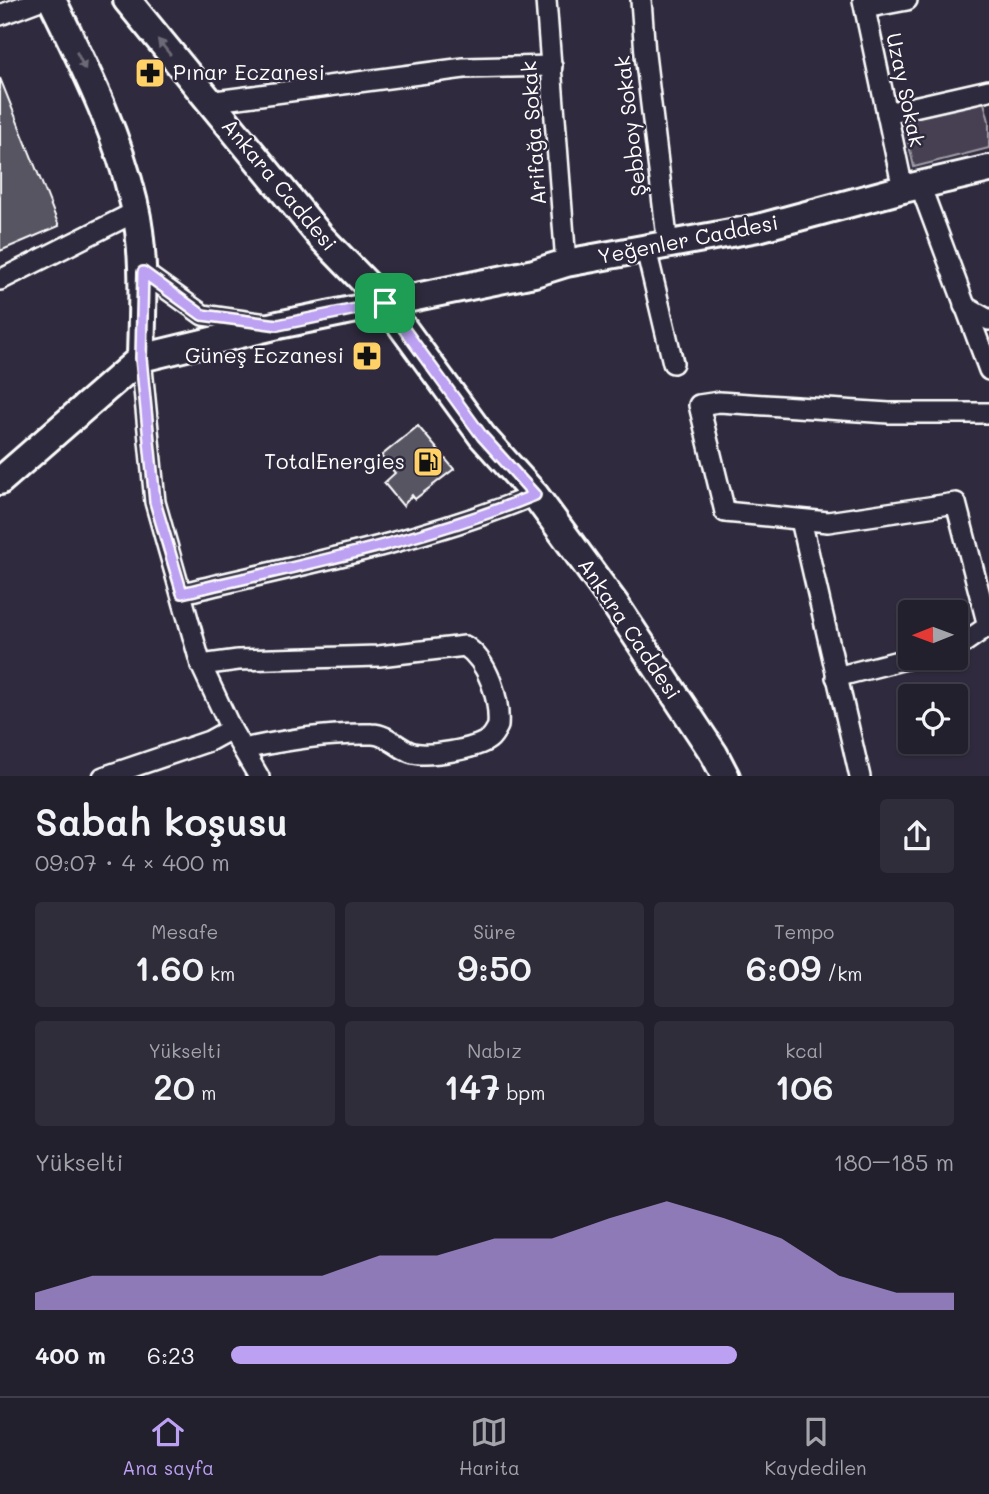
<!DOCTYPE html>
<html lang="tr">
<meta charset="utf-8">
<style>
body{margin:0;font-family:Mali,sans-serif;background:#2f2d3a;color:#f1f3f6;height:100vh;display:flex;flex-direction:column;font-size:26px;white-space:nowrap}
*{box-sizing:border-box;margin:0}
p{font-size:23px;color:#a3a3aa}
.icon{flex:none;width:38px;height:38px;fill:none;stroke:currentColor;stroke-width:2;stroke-linecap:round;stroke-linejoin:round}
.map{position:relative;height:776px;overflow:hidden}
.drawer{display:flex;flex-direction:column;background:#23202e;flex:1}
.drawer>*{flex:none}
.needle{width:46px;rotate:269deg}
.fabs{position:absolute;left:898px;top:600px;display:grid;gap:14px}
.fabs a{display:grid;place-items:center;width:70px;height:70px;border-radius:7px;background:#23202e;box-shadow:0 2px 5px #0004,0 0 0 2px #403e4a;font-size:35px}
.pin{position:absolute;display:grid;place-items:center;width:60px;height:60px;color:#fff;margin:-30px;border-radius:14px;box-shadow:0 4px 10px #0006}
.round{display:grid;place-items:center;flex:none;width:74px;height:74px;border-radius:7px;background:#2f2d3a}
.head{display:flex;align-items:center;justify-content:space-between;height:119px;padding:0 35px}
h1{font-size:38px;font-weight:600;line-height:52px}
.metrics{display:grid;grid-template-columns:repeat(3,1fr);gap:10px;height:119px;padding:7px 35px}
.metrics div{display:grid;align-content:center;border-radius:7px;background:#2f2d3a;text-align:center}
.metrics b{font-size:35px;font-weight:600}
.metrics small{font-size:19px;font-weight:400}
.metrics p{font-size:19px}
.chart{height:196px;padding:14px 35px}
.chart p{display:flex;justify-content:space-between}
.chart svg{width:100%;height:126px;margin-top:7px;fill:#bca0f2;opacity:.7}
ul{padding:0 35px;list-style:none;font-size:23px}
li{display:grid;grid-template-columns:112px 84px 1fr;align-items:center;height:52px}
li i{height:18px;border-radius:9px;background:#bca0f2}
.tab-bar{display:flex;justify-content:space-around;align-items:center;height:98px;border-top:2px solid #403e4a;background:#23202e;font-size:19px;color:#a3a3aa}
.tab-bar a{display:grid;justify-items:center;gap:4px}
.tab-bar .on{color:#bca0f2}
.map>svg:first-child{display:block}
.green{fill:#464152;stroke:#a2a0a8;stroke-width:2}
.building{fill:#595564;stroke:#fff;stroke-width:2}
.lines{fill:none;stroke-linecap:round;stroke-linejoin:round}
.street-casing{stroke:#fff;stroke-width:24}
.secondary-casing{stroke:#fff;stroke-width:32}
.street{stroke:#2f2a3d;stroke-width:19}
.secondary{stroke:#2f2a3d;stroke-width:26}
.oneway{fill:#6d6a77}
.route-casing{stroke:#fff;stroke-width:14}
.route{stroke:#bca0f2;stroke-width:9}
.labels{text-anchor:middle;stroke-width:5;stroke-linejoin:round;paint-order:stroke}
.poi-label{font-size:21px;fill:#fff;stroke:#2f2a3d;text-anchor:end}
.street-label{font-size:21px;fill:#fff;stroke:#2f2a3d}
</style>
<div class="map">
<svg width="989" height="777" viewBox="0 0 989 777">
<rect width="100%" height="100%" fill="#2f2a3d"/>
<filter id="ink" filterUnits="userSpaceOnUse"><feTurbulence type="fractalNoise" baseFrequency=".0143" numOctaves="2"/><feDisplacementMap in="SourceGraphic" scale="14" xChannelSelector="R" yChannelSelector="G"/><feConvolveMatrix kernelMatrix="1 2 1 2 8 2 1 2 1" color-interpolation-filters="sRGB"/></filter>
<g filter="url(#ink)">
<!-- green -->
<polygon class="green" points="983,99 989,121 989,148 914,167 903,119"/>
<!-- building -->
<g class="building">
<polygon points="0,78 59,226 0,251"/>
<polygon points="418,426 454,469 415,499 412,495 403,506 384,483 395,473 381,456"/>
</g>
<g class="lines">
<!-- street casing -->
<g class="street-casing">
<g id="street">
<polyline points="546,0 566,263"/>
<polyline points="641,0 645,54 668,246"/>
<polyline points="863,0 903,189"/>
<polyline points="865,8 907,0"/>
<polyline points="0,15 40,0"/>
<polyline points="208,102 464,68 552,66"/>
<polyline points="887,113 989,90"/>
<polyline points="920,185 989,370"/>
<polyline points="646,249 673,363"/>
<polyline points="143,272 203,315 267,324"/>
<polyline points="0,280 135,212"/>
<polyline points="964,306 989,320"/>
<polyline points="141,358 155,502 201,665 231,729 259,777"/>
<polyline points="801,520 860,777"/>
<path d="M182 593C301 565 421 542 535 495"/>
<polyline points="956,646 962,644 988,626 956,503 828,522 725,512 699,405 719,402 889,413 989,413"/>
<path d="M201 665 238 660 379 656 465 646C488 661 500 699 498 726 496 730 493 736 489 739 476 749 426 758 410 752 397 747 387 734 372 734 328 733 286 740 243 749"/>
<polyline points="836,677 910,658"/>
<polyline points="103,777 209,741 231,729"/>
</g>
</g>
<!-- secondary casing -->
<g class="secondary-casing">
<g id="secondary">
<path d="M52 0C84 66 117 131 134 203 146 254 142 307 141 358"/>
<polyline points="127,0 320,236 385,303 482,436 535,495 615,604 714,754 726,777"/>
<polyline points="0,481 141,358 278,325 534,273 566,263 758,228 903,189 989,169"/>
</g>
</g>
<!-- street -->
<use href="#street" class="street"/>
<!-- secondary -->
<use href="#secondary" class="secondary"/>
</g>
<!-- one-way arrows -->
<defs><path id="oneway-solid" d="M-6-.8H1V-3.2L6.5 0L1 3.2V.8H-6Z" transform="scale(1.75)"/></defs>
<g class="oneway">
<use href="#oneway-solid" transform="translate(164 47) rotate(-129)"/>
<use href="#oneway-solid" transform="translate(81 61) rotate(64)"/>
</g>
</g>
<g class="lines" filter="url(#ink)">
<!-- route casing -->
<g class="route-casing">
<path id="route" d="M143 272 202 315 278 325 385 303 482 436 535 495C421 542 301 565 182 593L155 502 141 358Z"/>
</g>
<!-- route -->
<use href="#route" class="route"/>
</g>
<!-- icons -->
<defs>
<g id="pharmacy-square" transform="scale(1.575)"><rect x="-9" y="-9" width="18" height="18" rx="4" fill="#ffd166" stroke="#2f2a3d"/><path d="M-2-6h4v4h4v4h-4v4h-4v-4h-4v-4h4Z" fill="#111"/></g>
<g id="fuel-square" transform="scale(1.575)"><rect x="-9" y="-9" width="18" height="18" rx="4" fill="#ffd166" stroke="#2f2a3d"/><path d="M-5.5-6h7V0h2V4h1.3V-2.5L3-4.5l.8-.8L6-3V5H2.5V1h-1V6h-7ZM-4.2-4.7v3.2H.2V-4.7Z" fill="#111"/></g>
</defs>
<g fill-rule="evenodd">
<use href="#pharmacy-square" x="150" y="73"/>
<use href="#pharmacy-square" x="367" y="356"/>
<use href="#fuel-square" x="428" y="462"/>
</g>
<g class="labels">
<!-- poi labels -->
<g class="poi-label">
<text x="173" y="80" text-anchor="start">Pınar Eczanesi</text>
<text x="344" y="363">Güneş Eczanesi</text>
<text x="405" y="469">TotalEnergies</text>
</g>
<!-- street labels -->
<g class="street-label">
<text transform="translate(905 90) rotate(78)" y="7">Uzay Sokak</text>
<text transform="translate(631 126) rotate(-97)" y="7">Şebboy Sokak</text>
<text transform="translate(534 133) rotate(-94)" y="7">Arifağa Sokak</text>
<text transform="translate(279 185) rotate(50)" y="7">Ankara Caddesi</text>
<text transform="translate(688 240) rotate(-11)" y="7">Yeğenler Caddesi</text>
<text transform="translate(629 629) rotate(56)" y="7">Ankara Caddesi</text>
</g>
</g>
</svg>
<div class="fabs">
<a><svg class="needle" viewBox="-14 -14 28 28"><path d="M0-13l5 13h-10z" fill="#e53935"/><path d="M0 13l5-13h-10z" fill="#a3a3aa"/></svg></a>
<a><svg class="icon" aria-label="locate" viewBox="0 0 24 24"><circle cx="12" cy="12" r="6"/><path d="M12 2v4M12 18v4M2 12h4M18 12h4"/></svg></a>
</div>
<div class="pin" style="left:385px;top:303px;background:#1e9e55"><svg class="icon" aria-label="arrive" viewBox="0 0 24 24"><path d="M6 21V4h12l-3 4 3 4H6"/></svg></div>
</div>
<section class="drawer">
<div class="head"><div><h1>Sabah koşusu</h1><p>09:07 · 4 × 400 m</p></div><a class="round"><svg class="icon" aria-label="share" viewBox="0 0 24 24"><path d="M12 15V3M7 8l5-5 5 5M5 13v7h14v-7"/></svg></a></div>
<div class="metrics">
<div><p>Mesafe</p><b>1.60<small> km</small></b></div>
<div><p>Süre</p><b>9:50</b></div>
<div><p>Tempo</p><b>6:09<small> /km</small></b></div>
</div>
<div class="metrics">
<div><p>Yükselti</p><b>20<small> m</small></b></div>
<div><p>Nabız</p><b>147<small> bpm</small></b></div>
<div><p>kcal</p><b>106</b></div>
</div>
<div class="chart"><p><span>Yükselti</span>180–185 m</p>
<svg viewBox="0 0 160 44" preserveAspectRatio="none"><path d="M0 44V38L10 32L20 32L30 32L40 32L50 32L60 25L70 25L80 19L90 19L100 12L110 6L120 12L130 19L140 32L150 38L160 38V44z"/></svg>
</div>
<ul>
<li><b>400 m</b>6:23<i style="width:70%"></i></li>
</ul>
</section>
<nav class="tab-bar">
<a class="on"><svg class="icon" aria-label="home" viewBox="0 0 24 24"><path d="M3 11l9-7 9 7M6 9v11h12V9"/></svg>Ana sayfa</a>
<a><svg class="icon" aria-label="map" viewBox="0 0 24 24"><path d="M3 6l6-2 6 2 6-2v14l-6 2-6-2-6 2zM9 4v14M15 6v14"/></svg>Harita</a>
<a><svg class="icon" aria-label="saved" viewBox="0 0 24 24"><path d="M7 4h10v16l-5-4-5 4z"/></svg>Kaydedilen</a>
</nav>
